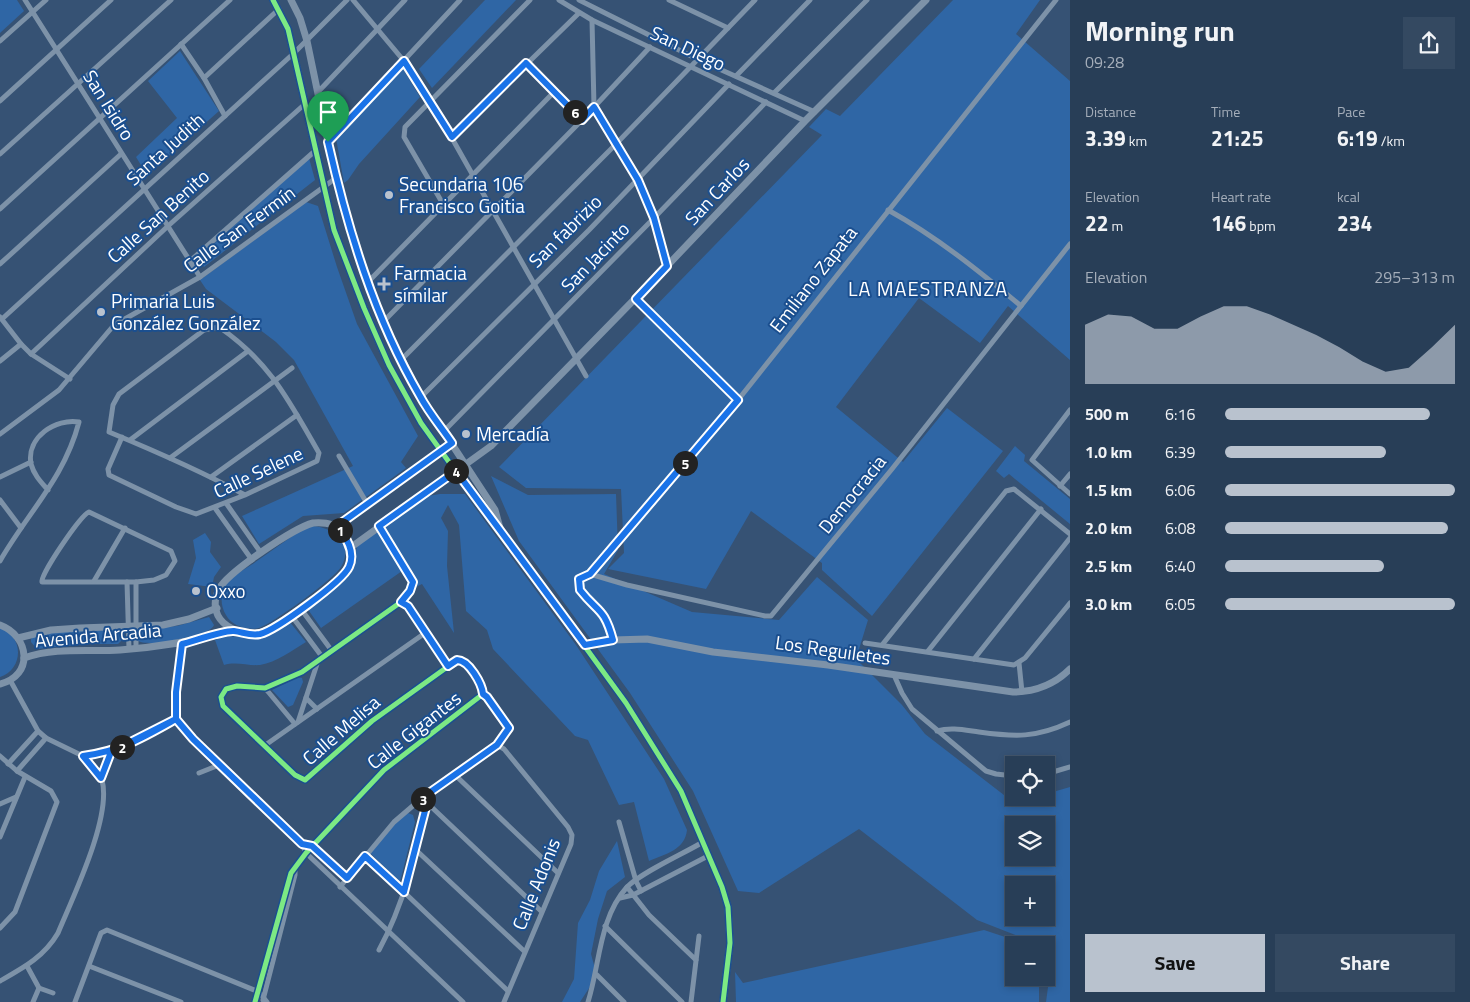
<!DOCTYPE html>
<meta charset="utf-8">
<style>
body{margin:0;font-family:"Titillium Web",sans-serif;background:#344961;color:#f1f3f6;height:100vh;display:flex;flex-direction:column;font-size:19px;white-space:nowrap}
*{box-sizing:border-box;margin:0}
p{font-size:16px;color:#a5aeba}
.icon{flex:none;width:28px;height:28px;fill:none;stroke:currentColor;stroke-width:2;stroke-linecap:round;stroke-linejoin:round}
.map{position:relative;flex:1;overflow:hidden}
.sheet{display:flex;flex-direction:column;background:#283e57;width:400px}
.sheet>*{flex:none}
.controls{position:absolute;left:1005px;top:756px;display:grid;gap:10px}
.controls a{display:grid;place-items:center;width:50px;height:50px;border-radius:0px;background:#283e57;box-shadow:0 2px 8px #0003,0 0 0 1px #44576d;font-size:25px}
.pin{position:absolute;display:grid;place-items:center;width:42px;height:42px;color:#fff;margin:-51px -21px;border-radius:50% 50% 50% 0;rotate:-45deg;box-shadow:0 0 5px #0007}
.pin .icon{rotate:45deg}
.km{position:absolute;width:25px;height:25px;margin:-12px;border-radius:50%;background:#222;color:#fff;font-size:14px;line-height:25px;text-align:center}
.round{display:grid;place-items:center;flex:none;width:52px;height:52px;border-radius:0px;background:#344961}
.headline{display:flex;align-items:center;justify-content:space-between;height:85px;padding:0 15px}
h1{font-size:28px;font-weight:700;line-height:38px}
.metrics{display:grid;grid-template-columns:repeat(3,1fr);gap:8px;height:85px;padding:5px 15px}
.metrics div{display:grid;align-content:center}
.metrics b{font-size:21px;font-weight:700}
.metrics small{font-size:14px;font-weight:400}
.metrics p{font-size:14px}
.chart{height:140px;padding:10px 15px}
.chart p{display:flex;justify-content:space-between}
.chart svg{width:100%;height:90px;margin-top:5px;fill:#b9c2ce;opacity:.7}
.cta{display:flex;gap:10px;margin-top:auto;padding:10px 15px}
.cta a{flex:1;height:58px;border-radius:0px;background:#b9c2ce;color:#111;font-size:20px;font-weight:700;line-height:58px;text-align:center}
.cta a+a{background:#344961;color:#f1f3f6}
ul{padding:0 15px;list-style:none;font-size:16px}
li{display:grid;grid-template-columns:80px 60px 1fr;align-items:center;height:38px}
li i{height:12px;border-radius:6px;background:#b9c2ce}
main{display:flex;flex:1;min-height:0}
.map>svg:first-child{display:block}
.green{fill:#2f66a5;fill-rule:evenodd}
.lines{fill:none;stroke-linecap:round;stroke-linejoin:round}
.minor{stroke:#7d92a8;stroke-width:5}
.tertiary{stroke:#7d92a8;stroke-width:7}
.cycleway-casing{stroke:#1b4f8f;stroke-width:8}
.cycleway{stroke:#7ce984;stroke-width:5}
.route-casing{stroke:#fff;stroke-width:10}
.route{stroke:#1a73e8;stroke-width:6}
.poi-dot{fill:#b9c2ce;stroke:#1b4f8f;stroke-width:2}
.labels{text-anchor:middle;stroke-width:4;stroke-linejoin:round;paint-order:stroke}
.street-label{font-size:19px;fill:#fff;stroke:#1b4f8f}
.poi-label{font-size:19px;fill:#fff;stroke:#1b4f8f;text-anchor:start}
.neighbourhood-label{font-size:20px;letter-spacing:1px;fill:#fff;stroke:#1b4f8f}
</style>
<main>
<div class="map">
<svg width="1070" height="1002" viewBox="0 0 1070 1002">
<rect width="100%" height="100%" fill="#365274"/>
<!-- green -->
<g class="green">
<polygon points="0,0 17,0 24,11 0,33"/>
<polygon points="485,0 516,0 432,88 419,69"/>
<polygon points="953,0 1040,0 1016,34 1070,81 1070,360 1008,306 980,343 919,298 836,407 903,462 947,408 1003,451 872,616 822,570 822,563 751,511 706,589 608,569 624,553 621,489 526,488 499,467 822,135 809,127 826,109 840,116"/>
<polygon points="180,51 219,111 147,175 136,157 177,118 148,81"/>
<polygon points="398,69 403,69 420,97 359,164 348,180 344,183 336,138"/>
<polygon points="309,158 315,180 204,267 198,258"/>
<polygon points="306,202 318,206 337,267 357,324 418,436 401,462 406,468 344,513 303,516 259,544 242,516 353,466 294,360 276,342 206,289 200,280"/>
<polygon points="1015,446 1025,455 1024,461 1070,499 1070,524 1009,474 1004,478 996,471"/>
<path d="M491 476 528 495 616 494 618 550 604 574 692 612 779 620 817 577 868 620 856 659 902 705 925 734 1013 802 1031 798H1046V794L1070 787V1002H1046L1053 950 1046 945H1041L977 920 859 829 759 893 738 891 693 791 630 693 519 541ZM1014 825H1046V858H1014ZM1014 885H1046V918H1014Z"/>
<path d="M440 494H465L576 645 664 779 687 830C685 850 665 854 649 861L634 802 619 805 588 740 575 736 493 649 487 630 466 611 459 525 448 505 441 518 448 531 447 566 454 633 422 584 416 587 402 571 321 628 307 608 348 577 353 569 357 546 402 512 408 511 428 496Z"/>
<path d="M310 526C333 526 355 543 341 567 334 579 272 624 259 628 247 631 232 626 226 615 220 605 220 593 227 583 233 576 243 570 251 565 269 553 286 540 304 528Z"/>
<polygon points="205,533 211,542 210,552 221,567 214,577 212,587 188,584 196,558 193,540"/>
<path d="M209 617 214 625C210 637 147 649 137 640V634L142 629 177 626Z"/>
<path d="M289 621 306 642C291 651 277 662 260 665 248 666 236 661 224 665L215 640 226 636 260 638Z"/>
<path d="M0 628C24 636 24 669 0 677Z"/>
<polygon points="82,630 120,630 125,637 118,644 87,644 37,649 31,642 31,639 37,634"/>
<polygon points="298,677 302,678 303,682 293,705 288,707 272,690"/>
<polygon points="408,813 413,815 415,822 400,882 369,852 393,824"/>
<polygon points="617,841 625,877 607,891 598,919 591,954 597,976 580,1002 562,1002 574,979 578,923 590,900 599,871"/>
<polygon points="984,930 1029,945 1014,945 1014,978 1039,978 1039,1002 736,1002 735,972 743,983"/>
</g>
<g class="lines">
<!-- minor -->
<g class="minor">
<polyline points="25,0 200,277"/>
<polyline points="353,0 404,61 431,101 586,376"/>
<polyline points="559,0 592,20 805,121"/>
<polyline points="579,0 697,59 815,112"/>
<polyline points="669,0 728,28"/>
<polyline points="592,20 594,107 638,180 654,218 667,266"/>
<polyline points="0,41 46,0"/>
<polyline points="181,44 204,78 225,116"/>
<polyline points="526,63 582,120"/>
<polyline points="736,76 810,0"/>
<polyline points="204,78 279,9"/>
<polyline points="318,92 405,0"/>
<polyline points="774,93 867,0"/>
<polyline points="0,101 111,0"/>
<polyline points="452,137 579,13"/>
<polyline points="328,142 460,0"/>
<polyline points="0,154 171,0"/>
<polyline points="443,204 404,137 405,127 530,0"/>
<polyline points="0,209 230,0"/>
<path d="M888 210C937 237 979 271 1021 306"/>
<polyline points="190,261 316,150"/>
<polyline points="0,264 121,154"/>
<polyline points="368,282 554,92"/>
<polyline points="635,299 738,400"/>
<polyline points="0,317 21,344 31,354 70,379"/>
<polyline points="2,319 294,53 347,0"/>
<polyline points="383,322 582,120 650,47"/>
<polyline points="31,354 168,226 306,103"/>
<polyline points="401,360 616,144 755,0"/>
<polyline points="0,361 21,344"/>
<polyline points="421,397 589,230 729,84"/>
<polyline points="1070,410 1032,460 1070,494"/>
<polyline points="444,431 654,218 766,102"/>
<polyline points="0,434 59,390 114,325 200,277 336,178"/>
<path d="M122 437 108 469 109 475 176 507 196 514 245 495 317 461 319 453C289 401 270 362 219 327L204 330 119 394 113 405 109 432C155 451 201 471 245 495"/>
<polyline points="130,440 248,351"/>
<polyline points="339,456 368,505"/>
<polyline points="170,458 292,368"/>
<polyline points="0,477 31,462"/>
<polyline points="211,477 297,415"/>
<polyline points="1060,486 1070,474"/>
<polyline points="0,500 21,528"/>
<polyline points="226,503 261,553"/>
<polyline points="215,508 252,560"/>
<path d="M89 512 171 551 175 561 166 575 154 580 136 582H42C40 575 80 516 89 512Z"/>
<path d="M0 561C28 512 64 479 79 422 56 418 26 437 31 464 34 475 41 482 48 490"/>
<polyline points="590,574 738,400 1056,0"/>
<polyline points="590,574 627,585 765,616 771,616 892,469 1070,244"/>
<polyline points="590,574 581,576 578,587 604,615 613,640"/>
<polyline points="94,581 125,528"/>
<polyline points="127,582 129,649"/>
<polyline points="401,602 411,611 448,666"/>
<polyline points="301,609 332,651"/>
<polyline points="291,615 323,658"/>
<polyline points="865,643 1014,665 1025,658 1070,603"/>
<polyline points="882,645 1006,491 1014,489 1070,534"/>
<polyline points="136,649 136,582"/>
<polyline points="928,651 1041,509"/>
<polyline points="974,659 1070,538"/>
<polyline points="1019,663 1022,692"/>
<polyline points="894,675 902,693 912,709 986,771 996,774 1014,776"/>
<polyline points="10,680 38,731 46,738 83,756 111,752 176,719"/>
<polyline points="265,688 295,724"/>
<polyline points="306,698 317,709"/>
<polyline points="176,719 193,739 302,844 306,853 463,1002"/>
<polyline points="176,719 178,671 182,644"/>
<polyline points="298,722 317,664"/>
<path d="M937 731C951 727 964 730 979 732 1015 737 1036 738 1070 722"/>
<polyline points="497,745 504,749 568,827 572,835 571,844 504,1002"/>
<polyline points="264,746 425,633"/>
<polyline points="0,756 17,771 51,791 57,802 15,912 0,928"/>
<polyline points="8,764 38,731"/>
<polyline points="17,771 46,738"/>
<polyline points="199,773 219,765"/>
<polyline points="454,774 558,873"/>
<polyline points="1046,774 1070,767"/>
<polyline points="101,778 111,752"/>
<polyline points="422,798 541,911"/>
<polyline points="0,804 16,797"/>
<polyline points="619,822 636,881 641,891"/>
<polyline points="0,837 25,777"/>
<polyline points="302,844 312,846 347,878"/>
<polyline points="416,850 524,951"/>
<polyline points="365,855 508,991"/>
<polyline points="340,887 394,822 422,798 497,745 509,728 487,697 483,694"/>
<polyline points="627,887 649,915 696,960"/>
<polyline points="620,898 633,895 708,856"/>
<polyline points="605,926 682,1002"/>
<path d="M379 950C404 904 416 853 427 803"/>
<polyline points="27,966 39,988 53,993"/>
<polyline points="89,966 181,1002"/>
<polyline points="597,975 624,1002"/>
<path d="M0 981C23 968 44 957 58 933 73 897 112 817 102 780 99 772 89 763 83 756"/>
<polyline points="263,1000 295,875 295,868"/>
<polyline points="33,1002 39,988"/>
<polyline points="75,1002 101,933 107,930 259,992 267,1002"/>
<path d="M255 1002 291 873 306 853 384 770 483 694C482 684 469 660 457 660L372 721 305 780 295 775 223 706 221 697 226 689 237 686 265 688 302 672 401 602 410 591 413 582 379 526"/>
<path d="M588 1002C600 964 599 918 627 887 642 872 683 854 703 842"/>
<polyline points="691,1002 699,936"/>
</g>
<!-- tertiary -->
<g class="tertiary">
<polyline points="273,0 288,29 334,230 364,308 389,365 421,423 487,515 501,531 626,703 681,791 722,887 728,907 730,943 723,1002"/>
<polyline points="291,0 300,18 307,41 328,142 350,229 383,322 421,397 495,510 500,528"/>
<path d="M313 523C328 522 337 524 346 537 351 545 353 558 349 567 342 584 286 620 268 630 241 641 203 622 219 589 228 572 294 528 313 523Z"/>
<polyline points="337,526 452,443"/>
<polyline points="350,548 491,446 667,266 805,121 926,0"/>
<path d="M0 625C30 636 34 676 0 684"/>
<polyline points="18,638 51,630 80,628 163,625 189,619 217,608"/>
<path d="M585 645 613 640 647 639 713 652 828 665 1013 692C1035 692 1054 685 1070 669"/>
<path d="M24 658C56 647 88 652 120 650 159 647 195 641 233 631"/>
</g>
<!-- cycleway casing -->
<g class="cycleway-casing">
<g id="cycleway">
<polyline points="273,0 288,29 334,230 364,308 389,365 421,423 487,515 501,531 626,703 681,791 722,887 728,907 730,943 723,1002"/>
<path d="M255 1002 291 873 306 853 384 770 483 694C482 684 469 660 457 660L372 721 305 780 295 775 223 706 221 697 226 689 237 686 265 688 302 672 401 602 410 591 413 582 379 526"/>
</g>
</g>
<!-- cycleway -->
<use href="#cycleway" class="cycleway"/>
</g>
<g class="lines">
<!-- route casing -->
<g class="route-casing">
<path id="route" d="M328 142C348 230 374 317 420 396 429 413 442 428 452 443L337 526C346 537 356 552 349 567 342 582 276 630 260 634 250 636 243 632 234 631 224 630 194 641 182 644L176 692V719L111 752 101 778 83 756C121 751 144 737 176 719L193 739 302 844 312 846 347 878 365 856 404 892 427 803 422 798 497 745 509 728 487 697 483 694C482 684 469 660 457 660L448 666 408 606 401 602 410 591 413 582 379 526 456 471 585 645 613 640C604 607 598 613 580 590L579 579 590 574 738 400 636 299 667 266 654 218 638 180 594 107 582 120 526 63 452 137 404 61 328 142"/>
</g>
<!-- route -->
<use href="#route" class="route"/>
</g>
<!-- markers -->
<g class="poi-dot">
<circle cx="389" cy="195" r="5"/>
<path d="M381.5 276.5h5v5h5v5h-5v5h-5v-5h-5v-5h5z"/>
<circle cx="101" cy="312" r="5"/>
<circle cx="466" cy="434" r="5"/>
<circle cx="196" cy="591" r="5"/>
</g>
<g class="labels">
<!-- street labels -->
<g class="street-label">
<text transform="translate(688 48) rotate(25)" y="7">San Diego</text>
<text transform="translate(109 105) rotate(58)" y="7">San Isidro</text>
<text transform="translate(165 149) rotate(-42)" y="7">Santa Judith</text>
<text transform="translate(717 191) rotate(-47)" y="7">San Carlos</text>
<text transform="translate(158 216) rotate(-42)" y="7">Calle San Benito</text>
<text transform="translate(239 229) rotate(-36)" y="7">Calle San Fermín</text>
<text transform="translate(565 231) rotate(-45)" y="7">San fabrizio</text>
<text transform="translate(595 257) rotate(-46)" y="7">San Jacinto</text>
<text transform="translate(813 279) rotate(-52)" y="7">Emiliano Zapata</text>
<text transform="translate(258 472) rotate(-25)" y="7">Calle Selene</text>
<text transform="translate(852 494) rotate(-51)" y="7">Democracia</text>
<text transform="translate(98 635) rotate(-5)" y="7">Avenida Arcadia</text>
<text transform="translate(833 650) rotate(8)" y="7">Los Reguiletes</text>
<text transform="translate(341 730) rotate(-41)" y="7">Calle Melisa</text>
<text transform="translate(414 730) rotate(-38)" y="7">Calle Gigantes</text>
<text transform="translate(536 884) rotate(-68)" y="7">Calle Adonis</text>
</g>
<!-- poi labels -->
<g class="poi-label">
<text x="399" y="191">Secundaria 106<tspan x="399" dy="22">Francisco Goitia</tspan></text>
<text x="394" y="280">Farmacia<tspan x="394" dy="22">símilar</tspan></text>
<text x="111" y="308">Primaria Luis<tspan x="111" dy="22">González González</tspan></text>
<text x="476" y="441">Mercadía</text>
<text x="206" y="598">Oxxo</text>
</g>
<!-- neighbourhood labels -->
<g class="neighbourhood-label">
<text x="928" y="296">LA MAESTRANZA</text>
</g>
</g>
</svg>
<div class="controls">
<a><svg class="icon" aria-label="locate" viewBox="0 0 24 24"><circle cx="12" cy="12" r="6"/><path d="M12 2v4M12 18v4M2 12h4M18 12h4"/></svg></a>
<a><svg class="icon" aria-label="layers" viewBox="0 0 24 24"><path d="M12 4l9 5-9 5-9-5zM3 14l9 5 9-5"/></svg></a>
<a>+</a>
<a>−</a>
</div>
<div class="pin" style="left:328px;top:142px;background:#1e9e55"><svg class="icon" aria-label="arrive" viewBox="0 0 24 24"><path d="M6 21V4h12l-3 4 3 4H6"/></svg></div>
<b class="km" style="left:340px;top:530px">1</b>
<b class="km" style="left:122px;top:747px">2</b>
<b class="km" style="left:423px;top:799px">3</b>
<b class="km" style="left:456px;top:471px">4</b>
<b class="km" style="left:685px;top:463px">5</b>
<b class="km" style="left:575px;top:112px">6</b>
</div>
<section class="sheet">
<div class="headline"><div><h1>Morning run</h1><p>09:28</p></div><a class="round"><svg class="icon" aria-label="share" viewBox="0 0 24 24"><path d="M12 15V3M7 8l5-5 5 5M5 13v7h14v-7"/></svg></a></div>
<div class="metrics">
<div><p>Distance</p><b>3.39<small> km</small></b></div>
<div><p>Time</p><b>21:25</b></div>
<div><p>Pace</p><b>6:19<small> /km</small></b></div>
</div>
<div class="metrics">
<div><p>Elevation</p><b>22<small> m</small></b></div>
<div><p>Heart rate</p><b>146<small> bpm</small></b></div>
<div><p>kcal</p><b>234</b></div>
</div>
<div class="chart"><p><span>Elevation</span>295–313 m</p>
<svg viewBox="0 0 160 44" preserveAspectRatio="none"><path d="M0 44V15L10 10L20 11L30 17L40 17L50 11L60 6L70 6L80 10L90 15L100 20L110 26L120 33L130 38L140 36L150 26L160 15V44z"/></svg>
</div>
<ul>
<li><b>500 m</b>6:16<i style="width:89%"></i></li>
<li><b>1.0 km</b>6:39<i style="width:70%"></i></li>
<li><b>1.5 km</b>6:06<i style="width:100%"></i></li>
<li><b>2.0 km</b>6:08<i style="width:97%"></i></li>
<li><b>2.5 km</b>6:40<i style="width:69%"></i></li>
<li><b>3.0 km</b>6:05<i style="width:100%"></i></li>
</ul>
<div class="cta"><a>Save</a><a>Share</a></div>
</section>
</main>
